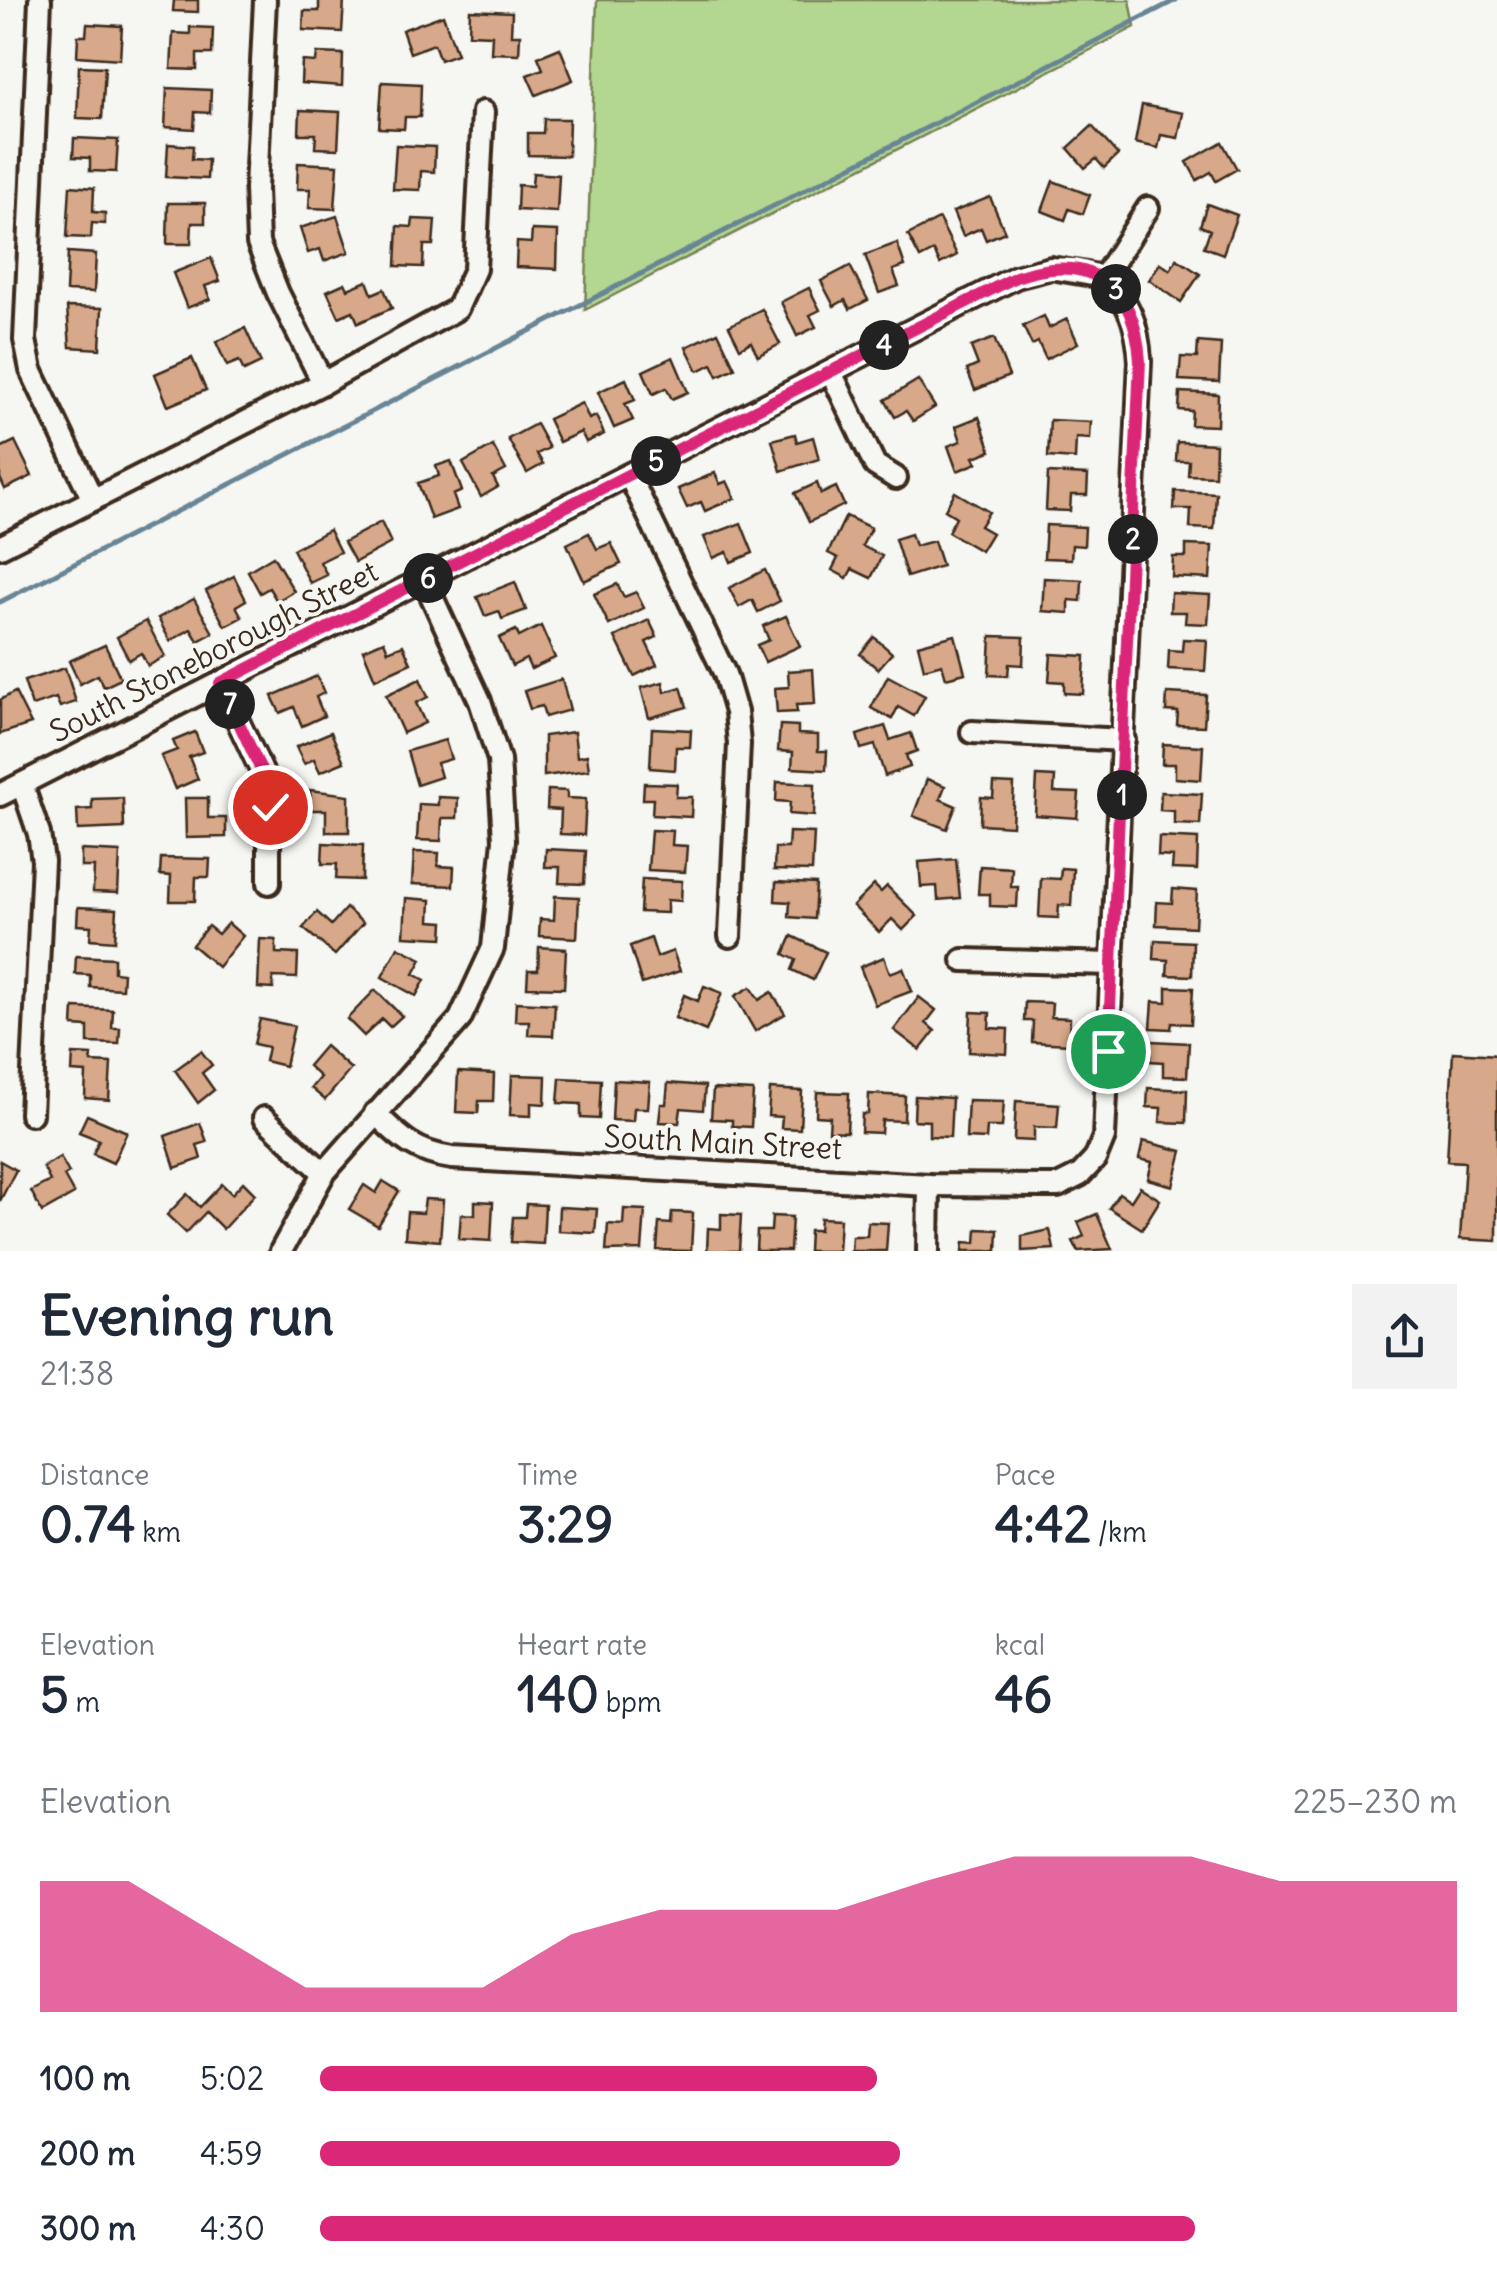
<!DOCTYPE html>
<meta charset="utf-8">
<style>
body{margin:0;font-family:Delius,sans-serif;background:#f2f2f3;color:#1f2937;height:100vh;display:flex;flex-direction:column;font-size:38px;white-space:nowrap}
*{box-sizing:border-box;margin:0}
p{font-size:32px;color:#747a83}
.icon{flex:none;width:55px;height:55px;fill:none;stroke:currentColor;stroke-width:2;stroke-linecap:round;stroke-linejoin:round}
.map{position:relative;height:1251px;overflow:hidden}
.sheet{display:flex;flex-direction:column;background:#fff;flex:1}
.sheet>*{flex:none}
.pin{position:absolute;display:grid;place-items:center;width:85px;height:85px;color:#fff;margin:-42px;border:5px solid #fff;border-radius:50%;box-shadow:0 2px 10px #0007}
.km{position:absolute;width:50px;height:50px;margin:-25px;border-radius:50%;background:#222;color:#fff;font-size:28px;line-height:50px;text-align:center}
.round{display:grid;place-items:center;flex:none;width:105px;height:105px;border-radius:0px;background:#f2f2f3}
.head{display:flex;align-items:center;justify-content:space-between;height:170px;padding:0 40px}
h1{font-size:55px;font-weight:700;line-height:75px}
.stats{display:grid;grid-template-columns:repeat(3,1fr);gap:15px;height:170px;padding:10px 40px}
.stats div{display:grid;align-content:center}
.stats b{font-size:50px;font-weight:700}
.stats small{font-size:28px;font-weight:400}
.stats p{font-size:28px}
.chart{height:280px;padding:20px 40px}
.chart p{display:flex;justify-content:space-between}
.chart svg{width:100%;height:180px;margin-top:10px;fill:#db2777;opacity:.7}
ul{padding:0 40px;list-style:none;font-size:32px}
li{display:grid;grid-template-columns:160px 120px 1fr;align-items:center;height:75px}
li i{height:25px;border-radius:12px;background:#db2777}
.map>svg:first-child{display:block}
.green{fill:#b3d690;stroke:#778057;stroke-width:2.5}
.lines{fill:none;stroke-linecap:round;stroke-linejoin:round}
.stream{stroke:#678595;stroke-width:5}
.building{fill:#d7a889;stroke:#3b2a1e;stroke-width:2.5}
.street-casing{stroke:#3b2a1e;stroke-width:28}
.street{stroke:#f6f6f2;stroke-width:20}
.route-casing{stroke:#fff;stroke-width:20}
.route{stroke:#db2777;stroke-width:12}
.labels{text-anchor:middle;stroke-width:8;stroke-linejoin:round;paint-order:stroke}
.street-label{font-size:30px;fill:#3b2a1e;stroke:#f6f6f2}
</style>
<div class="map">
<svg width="1497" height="1251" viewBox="0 0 1497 1251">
<rect width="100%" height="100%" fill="#f6f6f2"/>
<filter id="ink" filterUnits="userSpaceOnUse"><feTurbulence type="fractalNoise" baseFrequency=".01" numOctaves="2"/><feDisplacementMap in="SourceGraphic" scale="20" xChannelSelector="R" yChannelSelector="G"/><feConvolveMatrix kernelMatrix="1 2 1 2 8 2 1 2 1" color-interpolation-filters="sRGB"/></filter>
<g filter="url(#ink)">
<!-- green -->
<polygon class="green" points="597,0 1130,0 1135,27 585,310"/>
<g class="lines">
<!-- stream -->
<polyline class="stream" points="0,602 1176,0"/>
</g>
<!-- building -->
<g class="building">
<polygon points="174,0 198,0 198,12 173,11"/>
<polygon points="319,0 344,0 342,32 303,30 304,11 319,11"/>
<polygon points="470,10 512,12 511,35 520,35 519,54 491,53 492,35 469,34"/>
<polygon points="443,15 457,54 440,60 434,44 410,53 402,30"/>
<polygon points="87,24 122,26 120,59 77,56 78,36 86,36"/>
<polygon points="190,27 213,28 212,54 197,54 197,70 171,69 173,33 190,34"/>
<polygon points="560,48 573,80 536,95 527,75 543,69 538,57"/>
<polygon points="317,53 343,54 342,86 301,83 302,61 316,62"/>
<polygon points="79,66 105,67 102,119 77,118"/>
<polygon points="382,82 421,84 420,117 405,117 404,129 379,128"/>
<polygon points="167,88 211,90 210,113 195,112 194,129 165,127"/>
<polygon points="1142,105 1183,113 1178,138 1161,135 1158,148 1135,143"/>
<polygon points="300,110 340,112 338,149 315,148 316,134 299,134"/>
<polygon points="544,119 569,119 568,156 528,155 528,133 543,133"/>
<polygon points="1092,126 1118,155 1104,168 1096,159 1085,168 1068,148"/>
<polygon points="74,138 118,140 116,172 90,171 90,158 73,157"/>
<polygon points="1222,142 1237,169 1216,181 1211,172 1197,180 1187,162"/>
<polygon points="168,144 193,146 192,159 208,160 207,179 166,177"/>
<polygon points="396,145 435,147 434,172 421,171 420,190 393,189"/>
<polygon points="298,163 338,165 335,209 309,208 310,189 297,189"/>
<polygon points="533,173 559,175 557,212 517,210 518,185 532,186"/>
<polygon points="1053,181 1090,195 1083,214 1069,209 1065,220 1042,211"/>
<polygon points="70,186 94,188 93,212 105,213 105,224 92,223 91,238 67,237"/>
<polygon points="990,197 1005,232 986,240 981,228 963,236 953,212"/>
<polygon points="168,203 205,203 205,223 192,223 191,244 167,244"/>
<polygon points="1207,204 1237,215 1223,254 1204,247 1210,230 1200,226"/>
<polygon points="337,216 349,252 324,261 320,249 308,253 300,228"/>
<polygon points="413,219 435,220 433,245 424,245 423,267 396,266 398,226 412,227"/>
<polygon points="939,219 957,255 940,264 934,251 920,258 908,235"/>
<polygon points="532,230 558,231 557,269 516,267 517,242 531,243"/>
<polygon points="897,243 905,266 893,270 899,286 879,293 865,255"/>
<polygon points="68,252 96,254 94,292 66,291"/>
<polygon points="211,258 220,281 205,286 210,299 187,308 173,273"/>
<polygon points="1177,259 1200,274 1181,302 1149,280 1160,263 1170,270"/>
<polygon points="850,266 868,300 850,309 845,300 834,306 821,281"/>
<polygon points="367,281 372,294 384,289 392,308 358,323 353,311 339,317 327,291 345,283 348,289"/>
<polygon points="809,288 820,310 810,315 816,327 797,336 781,302"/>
<polygon points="67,307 102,308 100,349 70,347"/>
<polygon points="762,309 780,344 758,356 751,342 740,348 729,326"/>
<polygon points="1044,316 1049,328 1067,319 1078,343 1046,359 1038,342 1032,345 1023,326"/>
<polygon points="245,328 261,363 244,371 239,361 227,366 216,342"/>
<polygon points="718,332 735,368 718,376 712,364 698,371 686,347"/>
<polygon points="994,338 1009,376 975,390 967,370 978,365 971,347"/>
<polygon points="1198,342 1221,344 1219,382 1179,380 1181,357 1197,358"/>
<polygon points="673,357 688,392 672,399 666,388 653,394 643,371"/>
<polygon points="192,358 206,390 168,406 155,374"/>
<polygon points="626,379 635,400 625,404 633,420 614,428 598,392"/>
<polygon points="918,380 935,407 913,421 906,411 895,417 885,400"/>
<polygon points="1180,392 1218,394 1217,426 1191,425 1192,411 1179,410"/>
<polygon points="582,403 589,419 596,416 604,434 586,442 581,432 559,442 548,419"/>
<polygon points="979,417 991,451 974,457 977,463 957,471 948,446 961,441 956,426"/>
<polygon points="1050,420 1091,422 1090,439 1076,438 1075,459 1048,457"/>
<polygon points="536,424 549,448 537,454 543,464 527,473 508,439"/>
<polygon points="795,434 797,442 813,437 819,459 781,471 772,440"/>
<polygon points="15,441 32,476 5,489 0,478 0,448"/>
<polygon points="1177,442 1216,444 1215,476 1188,475 1189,461 1176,461"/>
<polygon points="493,446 506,470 493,477 498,487 481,497 463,463"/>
<polygon points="451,461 462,491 453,495 458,509 431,519 418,483 439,476 436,466"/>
<polygon points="715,473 720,484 727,481 735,498 705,511 701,502 687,508 678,489"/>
<polygon points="1048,473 1088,475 1087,495 1071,495 1070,511 1046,510"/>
<polygon points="817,483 821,494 836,487 844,505 809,522 795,493"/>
<polygon points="1175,491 1216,493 1214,529 1190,528 1191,509 1174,509"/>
<polygon points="955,492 989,512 980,526 992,533 981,551 948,532 956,517 945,510"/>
<polygon points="846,516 871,528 862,546 882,556 871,578 852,569 847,578 832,570 838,558 828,553"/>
<polygon points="381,522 391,543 355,562 344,542"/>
<polygon points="741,523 753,553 731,562 727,552 713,558 704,537"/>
<polygon points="1046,525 1085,527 1084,546 1072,545 1071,559 1044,558"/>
<polygon points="329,530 340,552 320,562 327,575 310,583 293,549"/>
<polygon points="589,533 597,549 611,543 621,564 584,581 567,544"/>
<polygon points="911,534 915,546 934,541 942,566 907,577 895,539"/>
<polygon points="1186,545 1212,546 1210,579 1172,577 1173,557 1186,557"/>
<polygon points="273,556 294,591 277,601 269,588 260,593 248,571"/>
<polygon points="765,570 780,601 758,612 752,600 739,607 729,588"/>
<polygon points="234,576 246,600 236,606 242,617 225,626 206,591"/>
<polygon points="1044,578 1082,580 1081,601 1069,600 1069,613 1042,611"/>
<polygon points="515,582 526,610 502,619 499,611 485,616 477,597"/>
<polygon points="617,584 624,597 636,592 644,608 609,625 594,594"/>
<polygon points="1171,593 1210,595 1208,624 1185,623 1186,612 1170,612"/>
<polygon points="194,599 213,633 198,641 191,629 170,641 158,618"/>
<polygon points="786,616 800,646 765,662 757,645 769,640 763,626"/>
<polygon points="649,620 657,637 646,642 657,665 634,676 615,637"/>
<polygon points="146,621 165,656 148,666 141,653 129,660 117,637"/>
<polygon points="541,626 555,658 531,669 526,659 512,666 499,638 516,630 519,637"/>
<polygon points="955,635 965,673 946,678 942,664 924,669 918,645"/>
<polygon points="991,636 1024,637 1023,665 1009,664 1008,676 989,675"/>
<polygon points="874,637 892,653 878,669 860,654"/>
<polygon points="1183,639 1207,640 1205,671 1168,669 1169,650 1182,651"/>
<polygon points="384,641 388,651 403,645 411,663 375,679 363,650"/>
<polygon points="105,645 121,679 104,687 98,675 80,684 69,661"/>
<polygon points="1051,654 1085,656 1083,694 1064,693 1064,682 1049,681"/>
<polygon points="65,668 76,702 60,707 56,698 32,706 24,681"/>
<polygon points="813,669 815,704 796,705 797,712 777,713 775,688 789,687 788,671"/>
<polygon points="317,676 324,693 316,697 324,716 302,726 294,707 280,713 272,696"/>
<polygon points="888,676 925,696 914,716 898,707 892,719 871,708"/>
<polygon points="420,679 428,697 416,703 425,723 403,733 386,695"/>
<polygon points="562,679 570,710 545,717 542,706 530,709 524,691"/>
<polygon points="663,682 665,692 681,687 687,707 649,718 641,688"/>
<polygon points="15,692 31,724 0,734 0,700"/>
<polygon points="1167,693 1206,695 1204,726 1177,725 1178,712 1166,711"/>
<polygon points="780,725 798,726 798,734 818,735 818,751 827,751 826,770 792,768 793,752 778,751"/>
<polygon points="885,726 890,740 911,733 917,751 906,755 910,767 885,776 875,745 861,749 857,735"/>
<polygon points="652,728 691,730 690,747 676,747 675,770 650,768"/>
<polygon points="195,732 203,752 189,757 198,779 175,789 161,756 177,750 173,741"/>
<polygon points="331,732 344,762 320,772 314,759 304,764 296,747"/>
<polygon points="574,732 577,757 587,755 589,770 544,776 544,736"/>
<polygon points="445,740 451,759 437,763 441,777 417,785 407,751"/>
<polygon points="1163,744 1203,746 1201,780 1175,778 1175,764 1162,764"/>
<polygon points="1037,776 1055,777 1054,792 1079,793 1077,818 1035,815"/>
<polygon points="927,779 945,786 940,799 956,806 947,829 913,816"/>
<polygon points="777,782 815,784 814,816 789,814 790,802 776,801"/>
<polygon points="644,783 677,784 676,797 692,797 691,817 652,815 653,799 643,799"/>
<polygon points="994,783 1014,784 1012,826 980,824 981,797 993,798"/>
<polygon points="310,790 349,795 349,832 326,832 326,810 311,810"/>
<polygon points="548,790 567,791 567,798 586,799 584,835 560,834 561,810 547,809"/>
<polygon points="1161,792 1202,794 1200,825 1174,824 1174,811 1160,810"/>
<polygon points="438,797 458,798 457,818 442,818 441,841 417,840 419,804 438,805"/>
<polygon points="123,798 124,828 78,830 77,810 92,809 92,799"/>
<polygon points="185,798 208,798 208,818 226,818 226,837 186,838"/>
<polygon points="651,830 673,831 672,845 687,846 685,872 648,870"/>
<polygon points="789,832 814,833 812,871 774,870 775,848 788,848"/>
<polygon points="1159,837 1198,839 1197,870 1172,869 1173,857 1158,856"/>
<polygon points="323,843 363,845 362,880 336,879 337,864 322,864"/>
<polygon points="546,849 586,851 584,884 559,883 560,867 545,867"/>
<polygon points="81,850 120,852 118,893 93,892 94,867 81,867"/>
<polygon points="414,852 439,853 438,866 454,867 453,886 412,884"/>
<polygon points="161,858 210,859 209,877 196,877 195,901 170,901 171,876 160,875"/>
<polygon points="956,859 960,898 938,900 937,886 921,887 919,862"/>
<polygon points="980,866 1012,868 1011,887 1018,887 1017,907 990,906 990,894 978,894"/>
<polygon points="1061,868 1073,869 1071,906 1059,905 1058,918 1039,917 1041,878 1060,879"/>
<polygon points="642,879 682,881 681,901 667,900 667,913 640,912"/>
<polygon points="776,882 816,884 814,919 789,917 790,902 775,901"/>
<polygon points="874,885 881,892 887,886 917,916 903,930 892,919 879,932 853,906"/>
<polygon points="1173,889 1197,891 1195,927 1156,925 1157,902 1172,903"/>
<polygon points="555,896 579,897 577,938 539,936 540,919 554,920"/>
<polygon points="406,898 431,900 430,921 444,922 443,938 404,936"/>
<polygon points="78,907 117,909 115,941 90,939 91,926 77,925"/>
<polygon points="346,908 363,923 335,955 303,928 317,912 331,925"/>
<polygon points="228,923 243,936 218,967 192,945 208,926 218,934"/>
<polygon points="792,936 826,952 813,980 792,970 796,960 784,954"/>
<polygon points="651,938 657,957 673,951 680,971 642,984 630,946"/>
<polygon points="260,939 276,940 276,953 298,954 297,978 273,977 273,989 258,988"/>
<polygon points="1155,940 1193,942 1192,976 1167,975 1168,960 1154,959"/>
<polygon points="398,947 422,959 414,974 425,980 416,996 382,977"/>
<polygon points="539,947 566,949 564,988 527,987 528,970 538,970"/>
<polygon points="76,956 114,958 114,972 123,973 122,989 90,987 90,975 75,974"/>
<polygon points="884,957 890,973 903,968 912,991 875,1005 860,967"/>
<polygon points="704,986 722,993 706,1031 675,1018 684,995 698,1001"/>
<polygon points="751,987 759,1000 772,992 785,1014 755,1031 735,996"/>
<polygon points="1167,987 1193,988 1191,1024 1172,1023 1171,1029 1151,1028 1153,1001 1167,1002"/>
<polygon points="375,990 402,1016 390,1027 382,1019 364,1036 347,1019"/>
<polygon points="919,997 936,1010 926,1023 935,1031 920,1050 894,1030"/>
<polygon points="516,1002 555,1004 553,1036 528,1035 529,1021 515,1021"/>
<polygon points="1025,1002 1052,1003 1051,1017 1070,1018 1069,1044 1032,1042 1033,1021 1024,1021"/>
<polygon points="74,1008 113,1010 112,1028 120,1028 119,1044 88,1043 88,1027 73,1026"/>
<polygon points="971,1012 990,1013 989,1028 1008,1029 1007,1054 969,1052"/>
<polygon points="260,1019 294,1026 285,1066 265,1061 268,1047 254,1044"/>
<polygon points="1151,1041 1189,1043 1187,1077 1163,1076 1163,1062 1150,1061"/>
<polygon points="325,1046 351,1069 325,1100 311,1088 320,1077 308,1066"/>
<polygon points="201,1051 212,1065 202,1073 214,1090 198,1103 175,1070"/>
<polygon points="1453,1052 1497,1055 1497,1241 1460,1239 1465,1162 1447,1161"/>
<polygon points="73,1054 92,1055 91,1062 111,1063 109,1100 85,1098 86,1073 72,1072"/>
<polygon points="458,1072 494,1074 493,1101 479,1101 478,1113 456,1112"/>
<polygon points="512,1075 546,1076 545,1104 531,1103 531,1116 510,1115"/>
<polygon points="560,1078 601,1080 599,1119 581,1118 581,1104 558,1103"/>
<polygon points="614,1080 650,1082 648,1108 634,1108 633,1121 612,1120"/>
<polygon points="668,1083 705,1086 703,1110 681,1108 679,1123 659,1122 661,1104 666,1104"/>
<polygon points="1148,1088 1187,1090 1186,1123 1160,1122 1161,1108 1147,1107"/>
<polygon points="713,1089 753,1091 751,1127 732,1126 732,1120 711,1119"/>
<polygon points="770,1089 802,1091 800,1129 781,1128 782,1117 768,1116"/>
<polygon points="817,1092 849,1093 847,1132 829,1131 830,1117 816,1116"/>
<polygon points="869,1094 905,1096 904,1121 882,1120 881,1133 861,1132 862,1114 868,1114"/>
<polygon points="915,1096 952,1098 950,1137 929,1136 929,1121 914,1120"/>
<polygon points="968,1100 1004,1101 1002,1127 987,1127 986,1139 966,1138"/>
<polygon points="1016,1101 1059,1104 1057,1128 1034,1127 1034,1141 1014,1140"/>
<polygon points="87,1115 127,1132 113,1163 93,1154 99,1140 79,1132"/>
<polygon points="200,1123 207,1142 197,1145 201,1159 175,1168 165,1136"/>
<polygon points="1143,1141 1182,1151 1173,1186 1148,1179 1152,1162 1139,1159"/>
<polygon points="60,1157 69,1173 64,1176 74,1194 42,1212 31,1191 50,1181 43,1167"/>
<polygon points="0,1161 16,1170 0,1201"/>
<polygon points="383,1181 399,1191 378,1226 349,1209 364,1185 376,1193"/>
<polygon points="243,1182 255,1194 223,1229 206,1212 186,1233 167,1215 187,1194 200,1207 222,1184 232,1194"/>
<polygon points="1140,1187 1160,1200 1142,1229 1109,1208 1119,1193 1131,1201"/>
<polygon points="425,1199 443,1200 440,1241 405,1238 407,1212 423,1213"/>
<polygon points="475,1201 493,1202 491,1241 459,1239 461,1214 475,1215"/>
<polygon points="526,1204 545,1205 543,1244 511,1242 513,1217 525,1217"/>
<polygon points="559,1207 597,1209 595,1233 558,1231"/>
<polygon points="624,1209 645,1210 642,1250 606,1251 608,1224 623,1225"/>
<polygon points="672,1212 693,1213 691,1251 657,1250 659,1223 671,1224"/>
<polygon points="721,1214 741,1215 739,1251 707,1251 708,1228 721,1229"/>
<polygon points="1097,1214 1112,1249 1078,1251 1073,1241 1084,1236 1078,1222"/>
<polygon points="772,1216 792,1217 790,1251 756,1251 757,1231 771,1231"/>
<polygon points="820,1218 840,1219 838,1251 808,1251 809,1230 819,1230"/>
<polygon points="868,1222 888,1223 886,1251 851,1251 852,1236 867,1236"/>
<polygon points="977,1229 998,1230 997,1251 963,1251 964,1242 976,1243"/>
<polygon points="1050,1230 1054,1249 1022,1251 1022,1236"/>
</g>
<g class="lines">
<!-- street casing -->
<g class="street-casing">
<g id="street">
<polyline points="40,0 25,340 31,370 93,500"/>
<polyline points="265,0 256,189 258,243 278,293 323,383"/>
<polyline points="1104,277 1148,208"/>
<polyline points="831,372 875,465 896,478"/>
<polyline points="629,475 725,674 736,712 739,744 730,936"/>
<polyline points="0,547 323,383 457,309 475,269 483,112"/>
<polyline points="220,683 262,772 269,799 269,883"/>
<polyline points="972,732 1124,740"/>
<polyline points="22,784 39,834 43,861 31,1114"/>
<path d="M0 795 1016 277 1051 268 1104 277C1130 302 1138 326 1140 361L1104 1137 1095 1159 1080 1175 1058 1186H1046L929 1185 452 1158C416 1153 400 1138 375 1113"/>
<polyline points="963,960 1112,964"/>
<polyline points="264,1118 324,1173"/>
<polyline points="281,1251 324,1173 460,1019 493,948 504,840 499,760 480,701 424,580"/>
<polyline points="928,1251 929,1185"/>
</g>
</g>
<!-- street -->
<use href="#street" class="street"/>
</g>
</g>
<g class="lines" filter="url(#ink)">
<!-- route casing -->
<g class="route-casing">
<path id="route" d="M270 807 262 772 220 683 1016 277C1091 252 1135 284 1140 361L1108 1051"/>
</g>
<!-- route -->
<use href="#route" class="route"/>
</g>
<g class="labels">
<!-- street labels -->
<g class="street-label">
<text transform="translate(214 652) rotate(-27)" y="10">South Stoneborough Street</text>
<text transform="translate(723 1143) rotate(3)" y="10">South Main Street</text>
</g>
</g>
</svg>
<div class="pin" style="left:1108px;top:1051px;background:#1e9e55"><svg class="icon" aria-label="arrive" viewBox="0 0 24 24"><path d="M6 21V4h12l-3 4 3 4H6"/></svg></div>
<div class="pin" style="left:270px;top:807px;background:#d93025"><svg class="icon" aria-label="check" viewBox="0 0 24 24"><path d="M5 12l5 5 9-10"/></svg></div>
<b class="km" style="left:1122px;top:795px">1</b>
<b class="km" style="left:1133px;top:539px">2</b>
<b class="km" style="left:1116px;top:289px">3</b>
<b class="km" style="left:884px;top:345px">4</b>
<b class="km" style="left:656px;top:461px">5</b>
<b class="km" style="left:428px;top:578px">6</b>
<b class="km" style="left:230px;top:704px">7</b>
</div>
<section class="sheet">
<div class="head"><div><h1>Evening run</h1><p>21:38</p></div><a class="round"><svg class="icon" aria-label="share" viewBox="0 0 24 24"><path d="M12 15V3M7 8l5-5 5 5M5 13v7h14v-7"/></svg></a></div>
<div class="stats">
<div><p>Distance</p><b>0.74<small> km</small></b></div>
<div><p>Time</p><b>3:29</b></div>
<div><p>Pace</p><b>4:42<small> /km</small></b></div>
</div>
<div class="stats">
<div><p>Elevation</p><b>5<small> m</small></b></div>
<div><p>Heart rate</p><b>140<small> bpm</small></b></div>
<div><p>kcal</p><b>46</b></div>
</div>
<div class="chart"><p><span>Elevation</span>225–230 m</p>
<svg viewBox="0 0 160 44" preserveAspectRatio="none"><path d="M0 44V12L10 12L20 25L30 38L40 38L50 38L60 25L70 19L80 19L90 19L100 12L110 6L120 6L130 6L140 12L150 12L160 12V44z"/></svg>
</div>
<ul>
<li><b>100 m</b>5:02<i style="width:49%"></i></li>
<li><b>200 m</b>4:59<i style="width:51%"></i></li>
<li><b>300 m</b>4:30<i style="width:77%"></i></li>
</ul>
</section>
